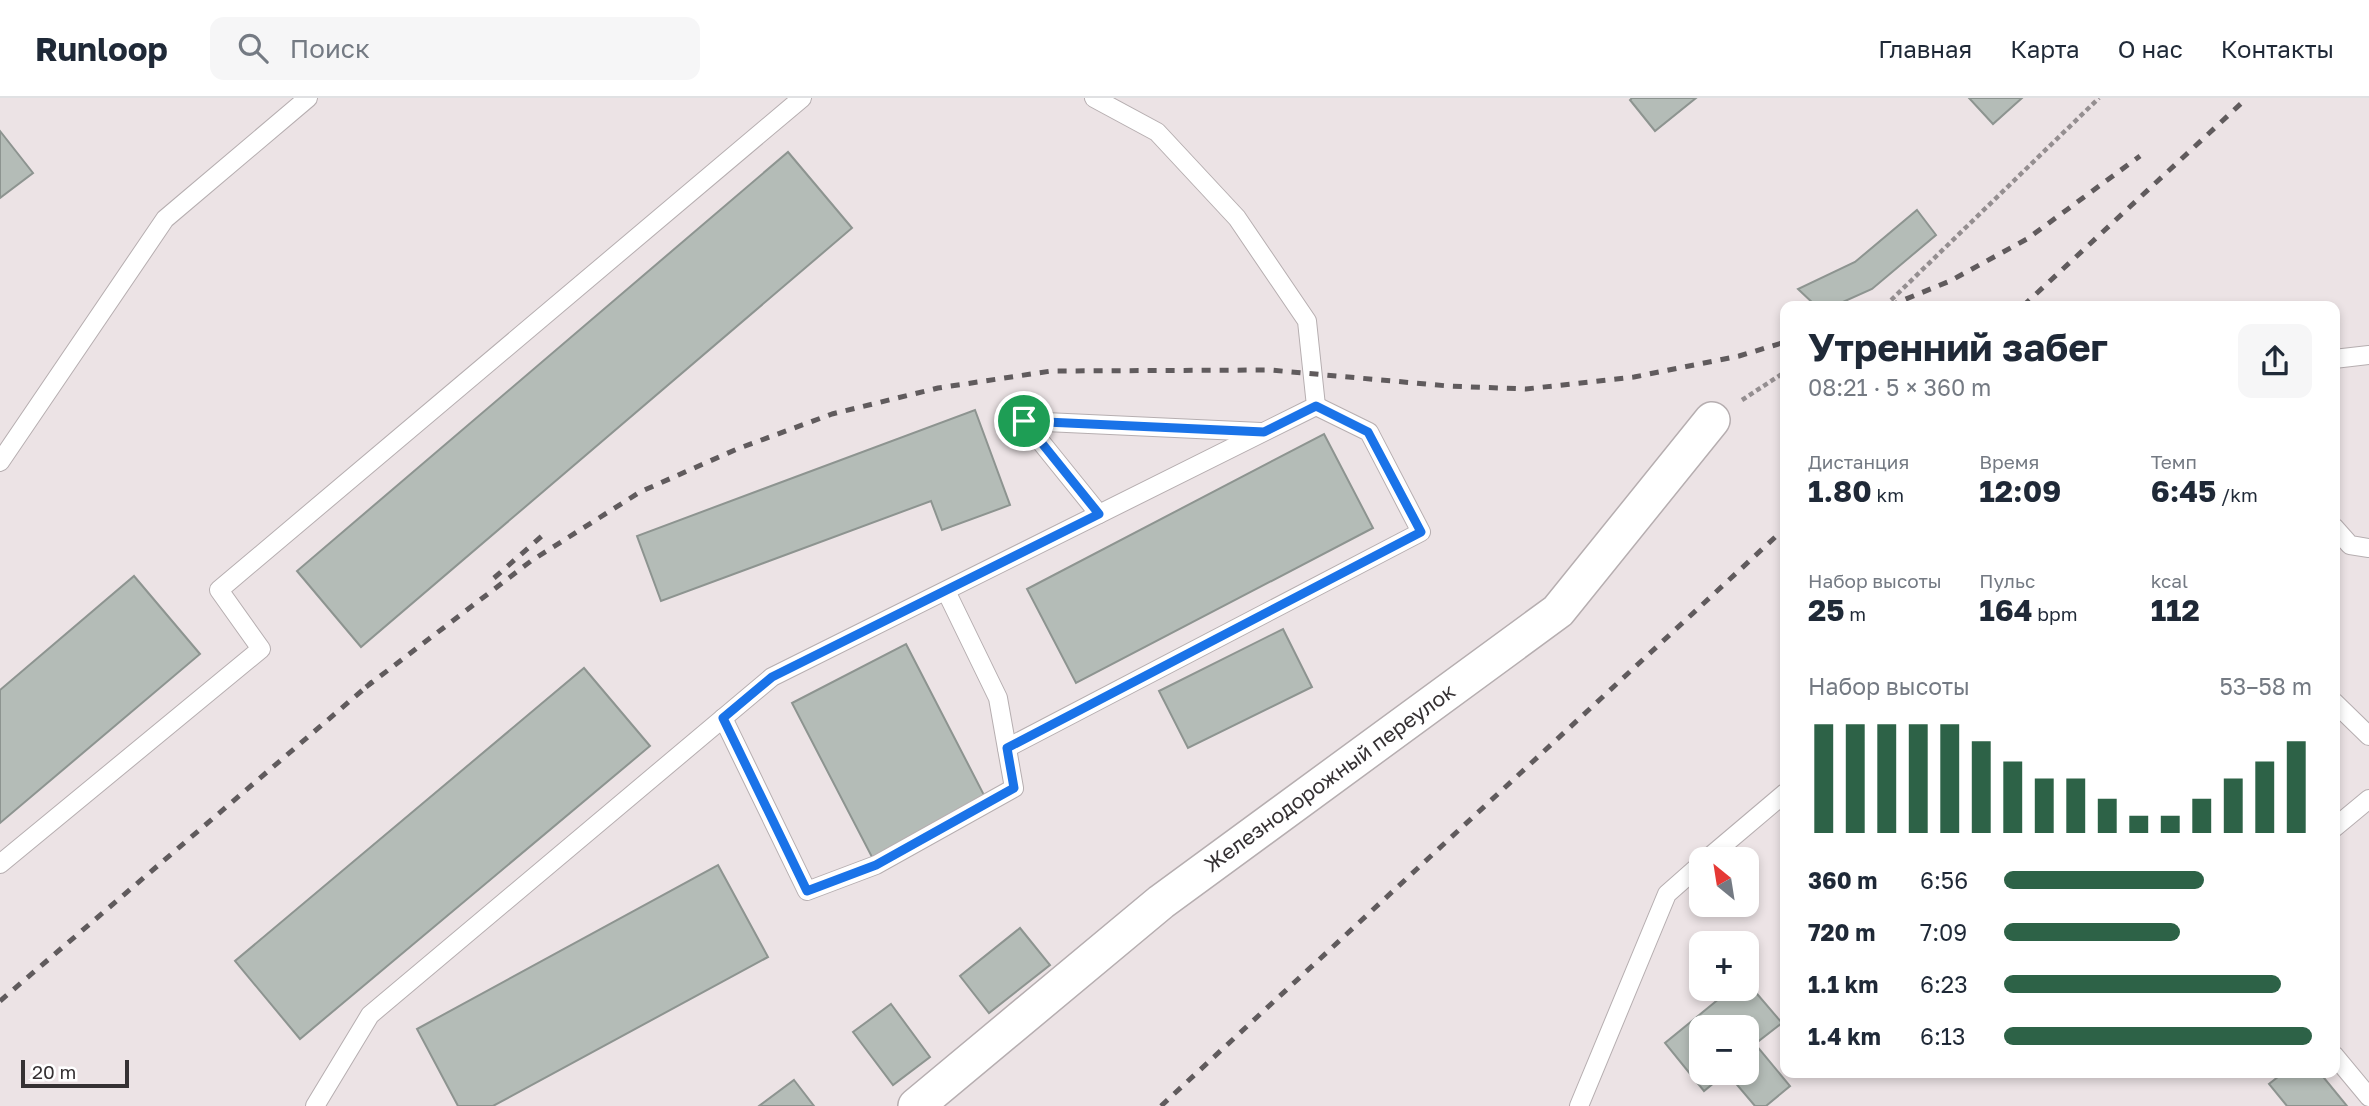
<!DOCTYPE html>
<html lang="ru">
<meta charset="utf-8">
<style>
body{margin:0;font-family:"Golos Text",sans-serif;background:#f6f6f7;color:#1f2937;height:100vh;display:flex;flex-direction:column;font-size:26px;white-space:nowrap}
*{box-sizing:border-box;margin:0}
p{font-size:23px;color:#747a83}
.icon{flex:none;width:38px;height:38px;fill:none;stroke:currentColor;stroke-width:2;stroke-linecap:round;stroke-linejoin:round}
.map{position:relative;flex:1;overflow:hidden}
.side{position:absolute;left:1780px;top:203px;width:560px;height:777px;display:flex;flex-direction:column;background:#fff;border-radius:14px;box-shadow:0 4px 10px #0003}
.side>*{flex:none}
.needle{width:46px;rotate:330deg}
.fabs{position:absolute;left:1689px;top:749px;display:grid;gap:14px}
.fabs a{display:grid;place-items:center;width:70px;height:70px;border-radius:14px;background:#fff;box-shadow:0 4px 10px #0003;font-size:35px}
.scale{position:absolute;left:21px;bottom:18px;width:108px;box-sizing:border-box;padding-left:7px;border:4px solid #353133;border-top:0;font-size:19px;line-height:24px;white-space:nowrap;color:#353133;-webkit-text-stroke:5px #fff;paint-order:stroke}
.pin{position:absolute;display:grid;place-items:center;width:60px;height:60px;color:#fff;margin:-30px;border:4px solid #fff;border-radius:50%;box-shadow:0 2px 7px #0007}
.round{display:grid;place-items:center;flex:none;width:74px;height:74px;border-radius:14px;background:#f6f6f7}
.headline{display:flex;align-items:center;justify-content:space-between;height:119px;padding:0 28px}
h1{font-size:38px;font-weight:700;line-height:52px}
.figures{display:grid;grid-template-columns:repeat(3,1fr);gap:10px;height:119px;padding:7px 28px}
.figures div{display:grid;align-content:center}
.figures b{font-size:30px;font-weight:700}
.figures small{font-size:19px;font-weight:400}
.figures p{font-size:19px}
.chart{height:196px;padding:14px 28px}
.chart p{display:flex;justify-content:space-between}
.chart svg{width:100%;height:126px;margin-top:7px;stroke:#2d6247;stroke-width:6}
ul{padding:0 28px;list-style:none;font-size:23px}
li{display:grid;grid-template-columns:112px 84px 1fr;align-items:center;height:52px}
li i{height:18px;border-radius:9px;background:#2d6247}
header{display:flex;align-items:center;gap:42px;box-sizing:border-box;height:98px;padding:0 35px;background:#fff;border-bottom:2px solid #e0e1e3}
header strong{font-size:33px}
nav{display:flex;gap:38px;margin-inline-start:auto;font-size:24px}
.search{width:490px;height:63px;background:#f6f6f7;display:flex;align-items:center;gap:18px;box-sizing:border-box;padding:0 24px;border-radius:14px;color:#747a83;font-size:26px}
.map>svg:first-child{display:block}
.building{fill:#b4bcb7;stroke:#8d9490;stroke-width:2}
.lines{fill:none;stroke-linecap:round;stroke-linejoin:round}
.service-casing{stroke:#b6aeb0;stroke-width:20}
.minor-casing{stroke:#b6aeb0;stroke-width:38}
.path{stroke:#948e90;stroke-width:4.5;stroke-dasharray:5 3.5;stroke-linecap:butt}
.service{stroke:#fff;stroke-width:18}
.minor{stroke:#fff;stroke-width:35}
.rail{stroke:#605b5d;stroke-width:5;stroke-dasharray:9 9;stroke-linecap:butt}
.route-casing{stroke:#fff;stroke-width:14}
.route{stroke:#1a73e8;stroke-width:9}
.labels{text-anchor:middle;stroke-width:5;stroke-linejoin:round;paint-order:stroke}
.street-label{font-size:21px;fill:#353133;stroke:#fff}
</style>
<header>
<strong>Runloop</strong>
<div class="search"><svg class="icon" aria-label="search" viewBox="0 0 24 24"><circle cx="10" cy="10" r="6"/><path d="M15 15l6 6"/></svg>Поиск</div>
<nav><a>Главная</a><a>Карта</a><a>О нас</a><a>Контакты</a></nav>
</header>
<div class="map">
<svg width="2369" height="1008" viewBox="0 0 2369 1008">
<rect width="100%" height="100%" fill="#ece3e5"/>
<!-- building -->
<g class="building">
<polygon points="1632,0 1696,0 1655,33 1630,2"/>
<polygon points="1969,0 2022,0 1993,26"/>
<polygon points="0,33 33,75 0,100"/>
<polygon points="788,54 852,130 361,549 297,473"/>
<polygon points="1917,112 1936,137 1872,191 1834,208 1816,208 1798,191 1855,164"/>
<polygon points="975,312 1010,407 942,432 931,403 661,503 637,438"/>
<polygon points="1324,336 1373,430 1076,585 1027,491"/>
<polygon points="134,478 200,556 0,725 0,592"/>
<polygon points="1283,531 1312,589 1188,650 1159,593"/>
<polygon points="906,546 986,701 873,761 792,605"/>
<polygon points="584,570 650,648 300,941 235,863"/>
<polygon points="718,767 768,859 493,1008 458,1008 417,931"/>
<polygon points="1020,830 1050,867 989,915 960,878"/>
<polygon points="1746,883 1782,925 1755,946 1790,988 1766,1008 1755,1008 1727,975 1746,975 1746,929 1701,929 1701,975 1726,975 1704,993 1665,945 1731,891 1746,891"/>
<polygon points="891,906 930,959 893,987 853,934"/>
<polygon points="2283,975 2320,975 2347,1008 2287,1008 2269,986"/>
<polygon points="794,982 814,1008 759,1008"/>
</g>
<g class="lines">
<!-- service casing -->
<g class="service-casing">
<g id="service">
<polyline points="2334,261 2369,257"/>
<polyline points="0,364 165,121 308,0"/>
<polyline points="1099,416 1024,323 1261,334"/>
<polyline points="2334,429 2350,447 2369,450"/>
<polyline points="2334,604 2369,638"/>
<polyline points="723,620 807,793 876,767 1014,690 998,600 946,493"/>
<polyline points="1007,650 1421,434 1369,334 1316,308"/>
<polyline points="2334,730 2369,701"/>
<polyline points="1707,761 1785,695"/>
<polyline points="0,766 261,551 219,492 802,0"/>
<polyline points="2334,957 2369,999"/>
<polyline points="315,1008 370,917 772,579 1316,308 1307,223 1237,120 1157,34 1094,0"/>
<polyline points="1579,1008 1667,796 1701,766"/>
</g>
</g>
<!-- minor casing -->
<g class="minor-casing">
<polyline id="minor" points="916,1008 1161,804 1558,513 1712,322"/>
</g>
<!-- path -->
<g class="path">
<polyline points="1885,208 2099,0"/>
<polyline points="1742,302 1785,274"/>
</g>
<!-- service -->
<use href="#service" class="service"/>
<!-- minor -->
<use href="#minor" class="minor"/>
<!-- rail -->
<g class="rail">
<polyline points="1889,208 1950,183 2027,141 2140,58"/>
<polyline points="2023,208 2247,0"/>
<polyline points="494,480 543,437"/>
<polyline points="366,589 531,463 640,394 737,351 832,316 938,290 1051,273 1270,272 1448,288 1526,291 1634,279 1739,258 1785,244"/>
<polyline points="0,903 372,584"/>
<polyline points="1161,1008 1785,430"/>
</g>
</g>
<g class="lines">
<!-- route casing -->
<g class="route-casing">
<polygon id="route" points="1316,308 1368,334 1421,434 1007,650 1014,690 876,767 807,793 723,620 772,579 1099,416 1024,323 1264,334"/>
</g>
<!-- route -->
<use href="#route" class="route"/>
</g>
<g class="labels">
<!-- street labels -->
<g class="street-label">
<text transform="translate(1330 680) rotate(-36)" y="7">Железнодорожный переулок</text>
</g>
</g>
</svg>
<div class="fabs">
<a><svg class="needle" viewBox="-14 -14 28 28"><path d="M0-13l5 13h-10z" fill="#e53935"/><path d="M0 13l5-13h-10z" fill="#747a83"/></svg></a>
<a>+</a>
<a>−</a>
</div>
<div class="scale">20 m</div>
<div class="pin" style="left:1024px;top:323px;background:#1e9e55"><svg class="icon" aria-label="arrive" viewBox="0 0 24 24"><path d="M6 21V4h12l-3 4 3 4H6"/></svg></div>
<section class="side">
<div class="headline"><div><h1>Утренний забег</h1><p>08:21 · 5 × 360 m</p></div><a class="round"><svg class="icon" aria-label="share" viewBox="0 0 24 24"><path d="M12 15V3M7 8l5-5 5 5M5 13v7h14v-7"/></svg></a></div>
<div class="figures">
<div><p>Дистанция</p><b>1.80<small> km</small></b></div>
<div><p>Время</p><b>12:09</b></div>
<div><p>Темп</p><b>6:45<small> /km</small></b></div>
</div>
<div class="figures">
<div><p>Набор высоты</p><b>25<small> m</small></b></div>
<div><p>Пульс</p><b>164<small> bpm</small></b></div>
<div><p>kcal</p><b>112</b></div>
</div>
<div class="chart"><p><span>Набор высоты</span>53–58 m</p>
<svg viewBox="0 0 160 44" preserveAspectRatio="none"><path d="M5 44V6M15 44V6M25 44V6M35 44V6M45 44V6M55 44V12M65 44V19M75 44V25M85 44V25M95 44V32M105 44V38M115 44V38M125 44V32M135 44V25M145 44V19M155 44V12"/></svg>
</div>
<ul>
<li><b>360 m</b>6:56<i style="width:65%"></i></li>
<li><b>720 m</b>7:09<i style="width:57%"></i></li>
<li><b>1.1 km</b>6:23<i style="width:90%"></i></li>
<li><b>1.4 km</b>6:13<i style="width:100%"></i></li>
</ul>
</section>
</div>
